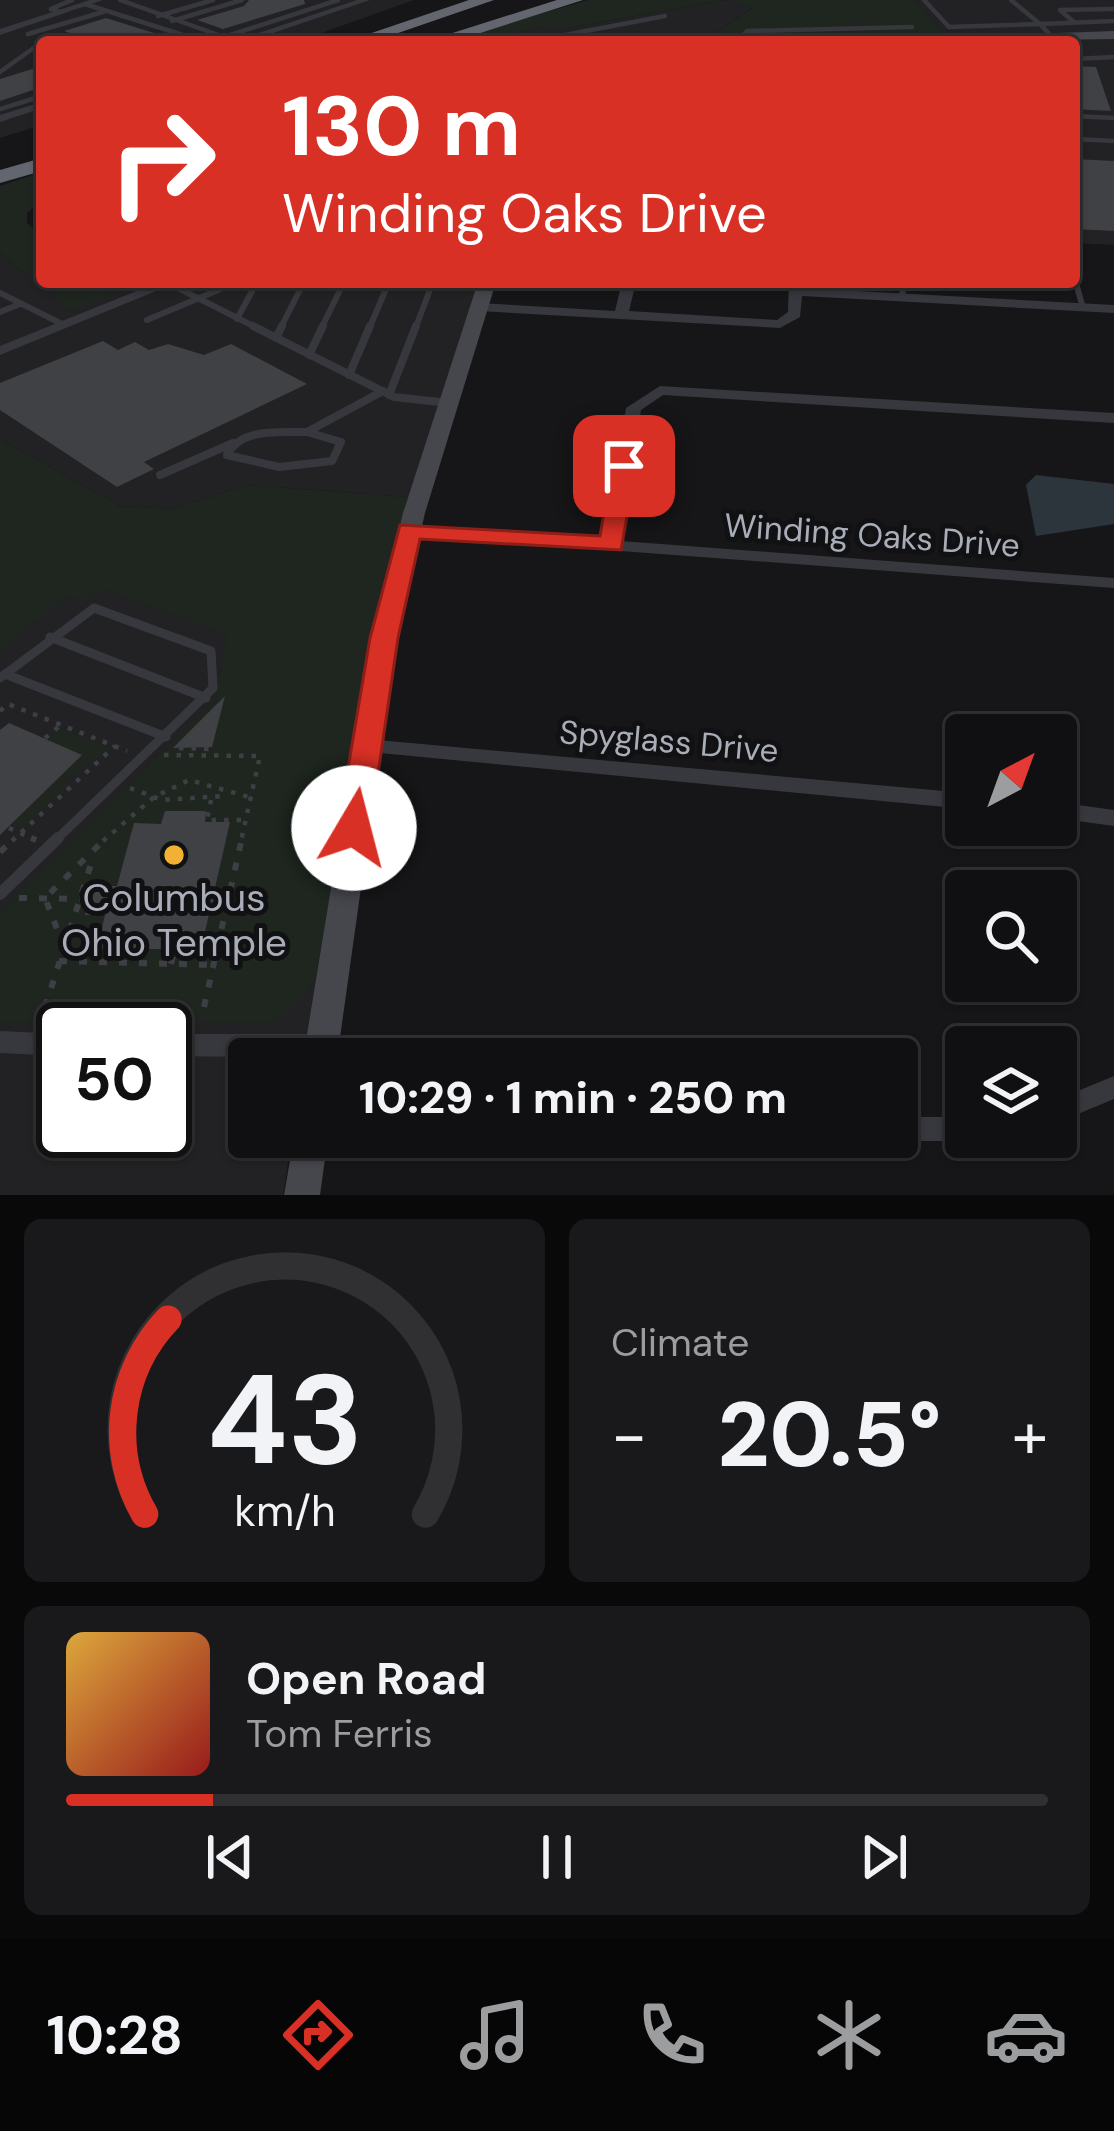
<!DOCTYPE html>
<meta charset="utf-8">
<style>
body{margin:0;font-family:"DM Sans",sans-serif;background:#19191b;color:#f1f3f6;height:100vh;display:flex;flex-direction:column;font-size:45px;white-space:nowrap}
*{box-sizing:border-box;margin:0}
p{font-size:39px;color:#9c9d9f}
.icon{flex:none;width:66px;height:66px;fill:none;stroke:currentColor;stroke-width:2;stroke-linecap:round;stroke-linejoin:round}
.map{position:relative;height:1195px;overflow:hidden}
.drawer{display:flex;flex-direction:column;gap:24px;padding:24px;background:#09090a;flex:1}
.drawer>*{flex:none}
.top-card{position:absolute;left:36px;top:36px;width:1044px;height:252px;border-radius:12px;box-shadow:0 3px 9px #0004,0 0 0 3px #303032;background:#d93025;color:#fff;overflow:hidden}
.needle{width:78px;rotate:41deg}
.controls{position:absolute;left:945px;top:714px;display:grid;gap:24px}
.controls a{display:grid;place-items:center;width:132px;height:132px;border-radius:12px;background:#101012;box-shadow:0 3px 9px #0004,0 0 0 3px #303032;font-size:60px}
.speed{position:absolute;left:36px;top:1002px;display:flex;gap:24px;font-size:60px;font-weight:700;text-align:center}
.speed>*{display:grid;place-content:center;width:156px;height:156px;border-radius:50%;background:#101012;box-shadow:0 3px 9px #0004,0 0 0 3px #303032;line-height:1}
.speed .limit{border:6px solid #111;border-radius:18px;background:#fff;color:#111}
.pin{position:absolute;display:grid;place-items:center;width:102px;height:102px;color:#fff;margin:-51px;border-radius:24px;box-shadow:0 6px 18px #0006}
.me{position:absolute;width:132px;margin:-66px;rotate:8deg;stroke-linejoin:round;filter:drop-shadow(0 0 9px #0008)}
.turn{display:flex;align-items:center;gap:42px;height:252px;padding:0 48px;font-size:54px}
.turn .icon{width:156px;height:156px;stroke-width:2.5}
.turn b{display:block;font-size:84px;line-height:102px}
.big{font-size:90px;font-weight:800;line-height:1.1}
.drawer .widget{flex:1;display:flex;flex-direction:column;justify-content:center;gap:18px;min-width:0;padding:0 42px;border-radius:18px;background:#19191b}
.drawer .dial{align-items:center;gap:0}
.dial svg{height:312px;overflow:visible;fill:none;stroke:#303032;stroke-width:7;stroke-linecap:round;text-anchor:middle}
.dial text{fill:#f1f3f6;stroke:none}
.song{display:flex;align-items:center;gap:36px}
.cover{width:144px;height:144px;border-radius:18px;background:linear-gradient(135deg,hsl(40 70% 55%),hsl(0 70% 35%))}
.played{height:12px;border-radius:6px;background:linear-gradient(90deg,#d93025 15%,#303032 15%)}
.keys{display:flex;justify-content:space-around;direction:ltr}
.heat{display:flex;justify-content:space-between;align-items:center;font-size:66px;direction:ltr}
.drawer .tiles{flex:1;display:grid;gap:24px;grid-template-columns:1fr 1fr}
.widget:last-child{grid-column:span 2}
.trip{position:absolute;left:228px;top:1038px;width:690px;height:120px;border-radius:12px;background:#101012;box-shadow:0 3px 9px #0004,0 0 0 3px #303032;font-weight:800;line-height:120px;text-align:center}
.menu{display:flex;height:192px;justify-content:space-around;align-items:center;background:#060607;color:#9c9d9f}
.menu .icon{width:84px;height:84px}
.menu .on{color:#d93025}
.menu b{font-size:54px;color:#f1f3f6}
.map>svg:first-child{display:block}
.built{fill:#222225;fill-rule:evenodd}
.green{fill:#1e261f}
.water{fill:#2c353c}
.building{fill:#404145}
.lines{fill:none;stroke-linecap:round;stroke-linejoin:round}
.path-far1{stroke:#3d3f44;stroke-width:4.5;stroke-dasharray:4.5 8;stroke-linecap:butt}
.path{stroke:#3d3f44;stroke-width:6;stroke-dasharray:8 12;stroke-linecap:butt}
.lane-far4{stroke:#37383d;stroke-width:4.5}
.lane-far3{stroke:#37383d;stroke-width:6}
.lane-far2{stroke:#37383d;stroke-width:8}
.lane-far1{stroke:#37383d;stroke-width:9}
.lane{stroke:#37383d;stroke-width:12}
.street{fill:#37383d;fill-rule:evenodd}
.secondary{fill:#45474d;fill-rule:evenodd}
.highway{fill:#63666e;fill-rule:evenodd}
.route{fill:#d93025;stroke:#8d1f18;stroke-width:3}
.poi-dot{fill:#f2b134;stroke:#111113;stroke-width:4.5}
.labels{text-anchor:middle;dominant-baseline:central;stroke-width:10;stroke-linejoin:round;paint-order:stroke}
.street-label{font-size:33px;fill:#a8adb8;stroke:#111113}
.near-poi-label{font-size:39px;fill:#a8adb8;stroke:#111113}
</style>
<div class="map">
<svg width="1114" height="1195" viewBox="0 0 1114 1195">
<rect width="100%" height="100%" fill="#161618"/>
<path class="built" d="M0,0h414l-118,42h-254v83l-42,13z
M724,0l30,7 -52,35h-212l48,-15 25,2z
M914,0h200v245l-40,-2v-201h-305l175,-9z
M0,253l71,57 40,-21 -9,-7h384l-63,216 -177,-13 -73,24 -53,-3 -120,-67z
M66,582l217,4 76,126 -55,347h-55v78h43l-9,58h-283v-559zM63,1029h102v102h-102z"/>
<path class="green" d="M588,0h136l-161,29 -25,-2 -48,15h-46z
M725,0h189l32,34 -244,8 51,-34z
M42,172v28l-15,13v10l15,13v46h60l10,8 -3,6 -39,14 -70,-57v-67z
M0,439l120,67 53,3 73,-24 162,12 -28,97 -62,381 -21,29 -23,17 -274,1v-111l215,-210 13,-67 -125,-46 -16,13 -18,-6 -69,54z
M61,728l49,20 -45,34 4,3 -48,45 -10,-5 18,-16 -4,-3 56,-51 -33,-15z"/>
<path class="water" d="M1036,475l78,9v40l-78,12 -10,-51z"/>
<path class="building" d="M249,0h55l1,4 -82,25 -26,-9 47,-14z
M106,18l48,15 -29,9h-28l-33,-11z
M42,66v21l-42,14v-22z
M1074,66l22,1 15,44 -37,-2z
M1074,159l40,2v70l-40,-2z
M103,341l15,9 17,-8 14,8 19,-6 36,11 27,-11 76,40 -163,78 10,7 -37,18 -117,-77v-27z
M225,696l-13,51 -39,1z
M9,723l73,32 -82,80v-105z
M165,811h41l-1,11h25l-29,127h-104l8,-34h-20l9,-29h23l17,-63 27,1z"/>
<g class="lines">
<path class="path-far1" d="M0,711l8,-7 119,47
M45,738l16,-13
M179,748l32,1
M164,755l96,1 -19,85
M130,788l32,12 61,-4
M211,800l-4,20h37
M9,828l27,12
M12,841l103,-95
M103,841l51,-44 35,-17 60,17"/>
<path class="path" d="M31,838l5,2
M0,852l15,-14
M19,898l71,1
M212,899l15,1
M64,947l-19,-49 61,-60
M59,961l154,4
M171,964l4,-16
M45,1007l48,-149
M204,1007l38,-169"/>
<path class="lane-far4" d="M120,0l118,42
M924,0l25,27 91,-3
M1011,0l29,24
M85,4l120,38
M60,12l-9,-3 21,-9
M158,16l55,-16
M172,21l70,-21
M1075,23l-15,-13 54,-1
M28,34l75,-22
M224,37l114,-37
M1052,37l-12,-13 74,-3
M528,42l137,-26
M736,42l11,-11 165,-4
M1074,59l40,-2
M0,72l42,-30
M0,109l42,-13
M1074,116l40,2
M1074,139l40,2"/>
<path class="lane-far3" d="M1074,276l9,32
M166,282l93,47
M902,282l1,16
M0,293l64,32
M0,312l20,-8
M237,319l20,-37
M147,320l90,-38
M280,329l24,-47
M321,329l23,-47
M369,329l20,-47
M415,329l18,-47"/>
<path class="lane-far2" d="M253,326l141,71 55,6
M276,338l6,-12
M309,355l14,-29
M349,375l21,-49
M389,395l27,-69
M307,432l34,10 -9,19 -53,6 -52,-12c14,-28 52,-22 80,-23z
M307,432l76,-41
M160,475l73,-32"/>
<path class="lane-far1" d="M50,637l156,61
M5,674l161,63
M0,678l94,-70 117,43 2,37 -158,153"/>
<path class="lane" d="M0,894l58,-56"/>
<path class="street" d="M90,0h13l-103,35v-6z
M357,0h13l-123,42h-15z
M42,102v6l-42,14v-7z
M159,282h19l-178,73v-9z
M622,282h14l-7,29 148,9 11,-8 1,-30h14l-1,6 312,17v8l-312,-17 -2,21 -20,11 -301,-17 -7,-4 7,-4 136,8z
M660,386l454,27v10l-451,-28 -22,15 -20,131 493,37v10l-705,-53 -8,-5 8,-5 195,14 22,-131z
M366,739l600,54v16l-607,-58 -3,-5 3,-5z
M1056,802l58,8v16l-58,-8z
M0,1031l63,3v22l-63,-3z
M165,1034h157l90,14 9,3 4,8 -260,-3z
M1114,1076v23l-58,24v-23z
M897,1117h69v20h9l-9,4h-69l-9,-4h9z"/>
<path class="secondary" d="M1114,31v8l-199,3 6,-4z
M478,282h18l-71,231 -29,125 -59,421h-34l69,-421 31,-125z
M294,1137h34l-8,58h-36z"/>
<path class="highway" d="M469,0h25l-122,42h-27z
M557,0h26l-131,42h-28z
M42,158v13l-42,12v-13z"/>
</g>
<path class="route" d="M624,459l12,7 -15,84 -201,-11 -22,99 -28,190 -16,12 -12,-4 -4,-8 32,-190 30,-113 200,11 12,-70z"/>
<circle class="poi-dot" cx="174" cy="855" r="12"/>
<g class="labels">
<g class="street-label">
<text transform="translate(872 535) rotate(4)">Winding Oaks Drive</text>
<text transform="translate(669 741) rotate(5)">Spyglass Drive</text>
</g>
<g class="near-poi-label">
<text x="174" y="897">Columbus<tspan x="174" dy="45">Ohio Temple</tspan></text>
</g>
</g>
</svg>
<div class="controls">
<a><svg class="needle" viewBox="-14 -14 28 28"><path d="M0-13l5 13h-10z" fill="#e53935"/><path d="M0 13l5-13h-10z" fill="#9c9d9f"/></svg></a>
<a><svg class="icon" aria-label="search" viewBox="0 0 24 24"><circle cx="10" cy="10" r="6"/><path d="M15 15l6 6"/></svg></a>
<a><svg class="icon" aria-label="layers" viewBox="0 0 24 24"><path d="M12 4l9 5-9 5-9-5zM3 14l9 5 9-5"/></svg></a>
</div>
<div class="speed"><div class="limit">50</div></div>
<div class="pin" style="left:624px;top:466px;background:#d93025"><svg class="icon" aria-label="arrive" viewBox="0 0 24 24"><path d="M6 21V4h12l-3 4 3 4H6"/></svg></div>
<svg class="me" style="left:354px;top:828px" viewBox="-20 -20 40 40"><circle r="19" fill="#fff"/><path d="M0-13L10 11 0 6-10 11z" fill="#d93025"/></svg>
<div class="trip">10:29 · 1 min · 250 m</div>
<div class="top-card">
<div class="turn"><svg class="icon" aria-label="right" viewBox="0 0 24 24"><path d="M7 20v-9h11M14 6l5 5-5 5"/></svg><div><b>130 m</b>Winding Oaks Drive</div></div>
</div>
</div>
<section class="drawer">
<div class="tiles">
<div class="widget dial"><svg viewBox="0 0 100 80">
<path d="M14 69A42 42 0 1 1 86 69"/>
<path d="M14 69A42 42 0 0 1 20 19" stroke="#d93025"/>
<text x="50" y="56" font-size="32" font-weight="700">43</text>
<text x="50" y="72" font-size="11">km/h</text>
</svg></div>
<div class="widget"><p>Climate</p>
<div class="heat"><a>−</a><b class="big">20.5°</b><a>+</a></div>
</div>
<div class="widget">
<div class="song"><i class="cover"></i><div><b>Open Road</b><p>Tom Ferris</p></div></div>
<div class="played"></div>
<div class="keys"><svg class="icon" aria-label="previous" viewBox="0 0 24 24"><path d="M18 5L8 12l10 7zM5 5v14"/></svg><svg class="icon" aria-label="pause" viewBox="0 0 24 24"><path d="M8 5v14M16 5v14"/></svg><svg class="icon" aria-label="next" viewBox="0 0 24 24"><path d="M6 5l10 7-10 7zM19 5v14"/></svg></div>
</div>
</div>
</section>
<nav class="menu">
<b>10:28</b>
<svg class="icon on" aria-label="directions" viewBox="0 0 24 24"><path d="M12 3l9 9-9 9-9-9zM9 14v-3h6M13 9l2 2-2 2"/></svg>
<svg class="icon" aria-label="music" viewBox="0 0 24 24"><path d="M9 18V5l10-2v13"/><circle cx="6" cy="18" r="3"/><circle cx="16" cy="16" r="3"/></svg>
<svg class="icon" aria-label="phone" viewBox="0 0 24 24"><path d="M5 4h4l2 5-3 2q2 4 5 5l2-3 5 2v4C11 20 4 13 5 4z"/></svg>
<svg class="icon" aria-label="climate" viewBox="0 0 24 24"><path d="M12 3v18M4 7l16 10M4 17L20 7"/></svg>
<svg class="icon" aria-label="car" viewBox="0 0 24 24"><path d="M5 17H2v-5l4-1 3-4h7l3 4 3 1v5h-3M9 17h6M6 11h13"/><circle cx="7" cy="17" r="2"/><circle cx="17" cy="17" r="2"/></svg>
</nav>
